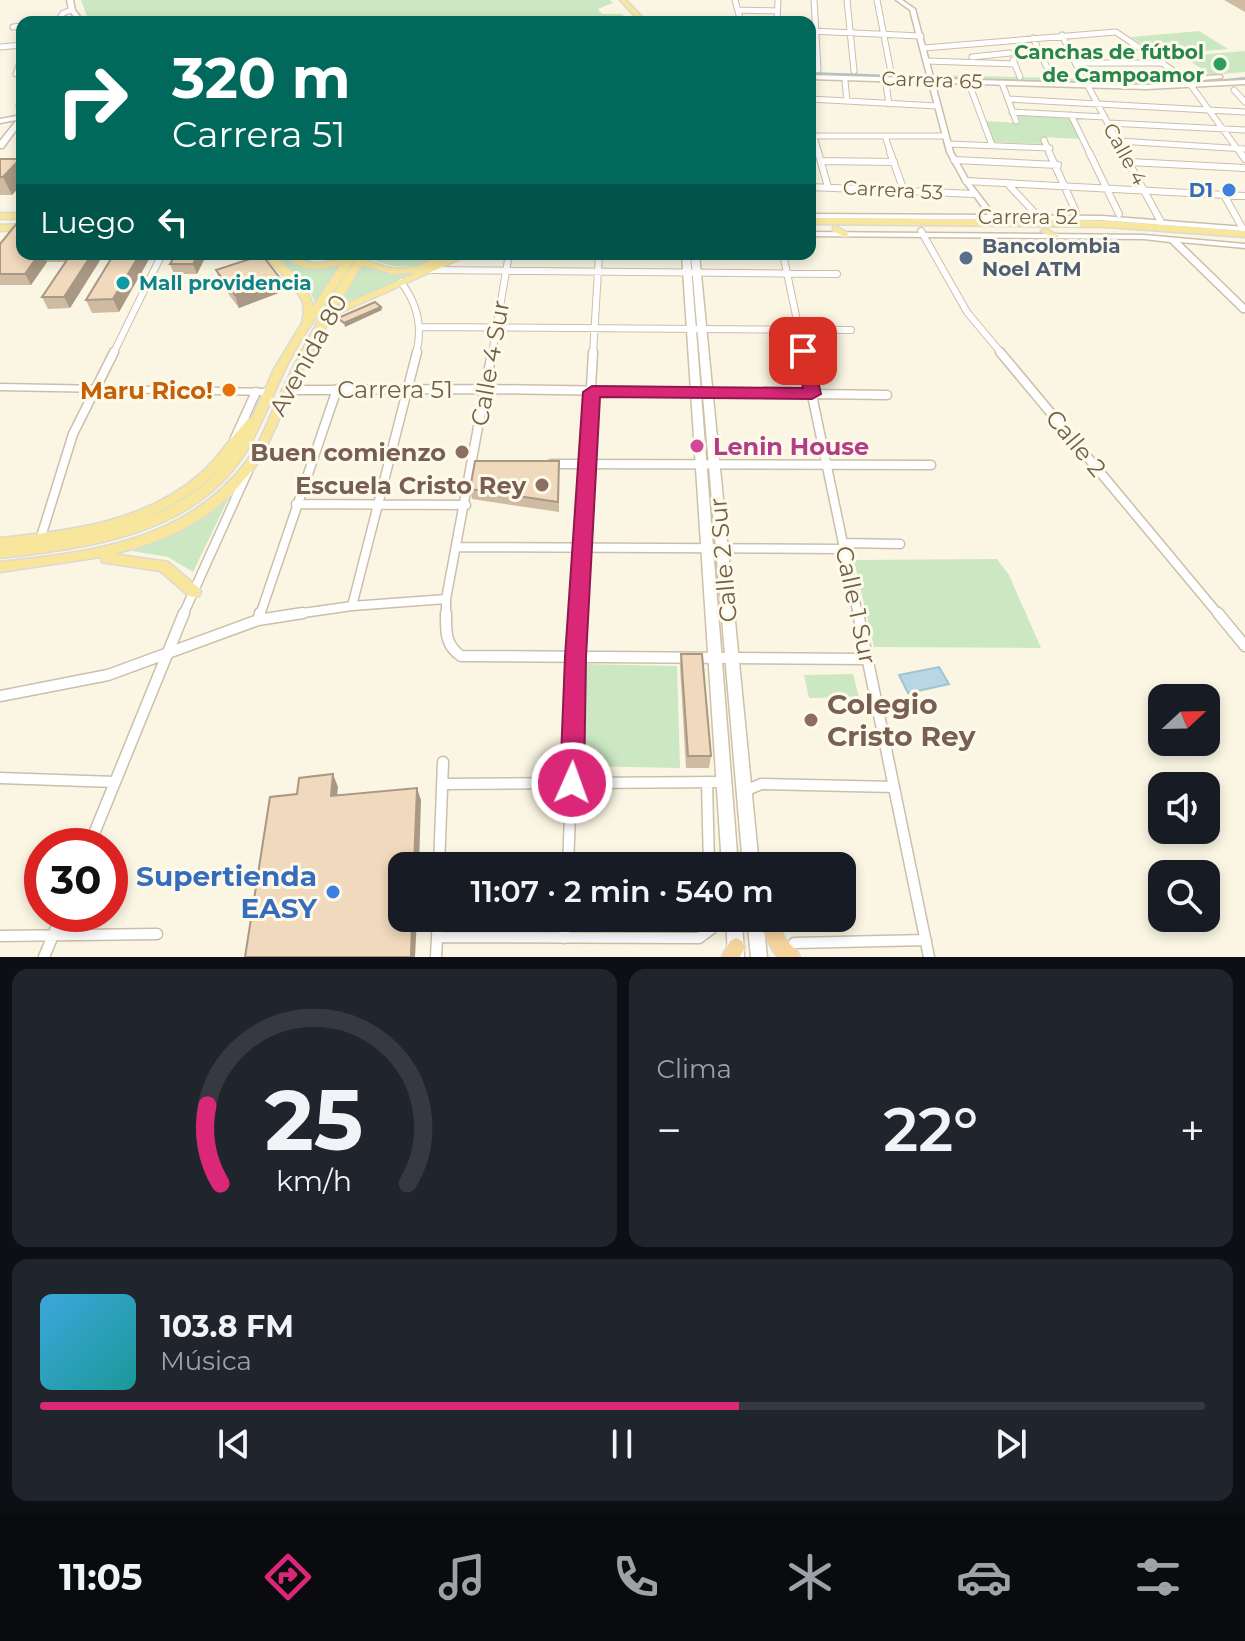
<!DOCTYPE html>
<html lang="es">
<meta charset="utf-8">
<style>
body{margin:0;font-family:Montserrat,sans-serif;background:#20242c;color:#f1f3f6;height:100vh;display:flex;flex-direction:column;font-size:30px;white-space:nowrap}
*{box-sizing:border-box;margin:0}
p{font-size:26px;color:#9ea1a6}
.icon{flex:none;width:44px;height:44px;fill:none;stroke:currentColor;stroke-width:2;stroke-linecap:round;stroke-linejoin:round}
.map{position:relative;height:957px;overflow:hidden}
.panel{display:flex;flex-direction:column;gap:12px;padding:12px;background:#0d0f14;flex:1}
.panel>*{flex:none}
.top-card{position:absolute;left:16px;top:16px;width:800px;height:244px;border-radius:16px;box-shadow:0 4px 12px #0003;background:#00695c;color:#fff;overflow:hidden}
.needle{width:52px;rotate:68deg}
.buttons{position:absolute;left:1148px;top:684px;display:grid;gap:16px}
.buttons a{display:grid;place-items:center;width:72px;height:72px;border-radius:16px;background:#171b24;box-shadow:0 4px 12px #0003;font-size:40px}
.speed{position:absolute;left:24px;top:828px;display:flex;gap:16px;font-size:40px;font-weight:700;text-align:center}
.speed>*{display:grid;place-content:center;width:104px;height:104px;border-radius:50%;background:#171b24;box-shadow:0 4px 12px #0003;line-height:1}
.speed .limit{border:12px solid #d22;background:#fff;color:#111}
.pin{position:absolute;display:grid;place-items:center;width:68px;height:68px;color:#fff;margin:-34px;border-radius:16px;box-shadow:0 4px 12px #0006}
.me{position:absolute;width:88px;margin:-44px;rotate:2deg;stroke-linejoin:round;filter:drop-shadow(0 0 6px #0008)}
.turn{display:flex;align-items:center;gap:28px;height:168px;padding:0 24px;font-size:36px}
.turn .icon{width:104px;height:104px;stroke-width:2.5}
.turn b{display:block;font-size:56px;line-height:68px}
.then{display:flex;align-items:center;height:76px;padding:0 24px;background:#0003;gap:16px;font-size:30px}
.big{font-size:60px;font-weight:600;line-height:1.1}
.panel .widget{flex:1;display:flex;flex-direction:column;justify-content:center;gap:12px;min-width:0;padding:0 28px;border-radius:16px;background:#20242c}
.panel .dial{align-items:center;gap:0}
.dial svg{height:208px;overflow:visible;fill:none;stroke:#363941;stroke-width:7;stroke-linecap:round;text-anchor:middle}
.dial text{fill:#f1f3f6;stroke:none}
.song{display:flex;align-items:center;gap:24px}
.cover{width:96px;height:96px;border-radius:12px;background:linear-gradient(135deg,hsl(200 70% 55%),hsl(180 70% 35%))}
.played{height:8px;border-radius:4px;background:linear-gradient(90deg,#db2777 60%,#363941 60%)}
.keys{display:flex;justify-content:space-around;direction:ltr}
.heat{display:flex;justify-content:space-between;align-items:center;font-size:44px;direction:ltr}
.panel .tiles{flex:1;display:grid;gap:12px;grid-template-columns:1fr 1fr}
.widget:last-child{grid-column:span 2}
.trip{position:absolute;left:388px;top:852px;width:468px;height:80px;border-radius:16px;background:#171b24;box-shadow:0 4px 12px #0003;font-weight:600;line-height:80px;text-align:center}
.dock{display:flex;height:128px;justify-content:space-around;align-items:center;background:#090b0e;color:#9ea1a6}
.dock .icon{width:56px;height:56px}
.dock .active{color:#db2777}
.dock b{font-size:36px;color:#f1f3f6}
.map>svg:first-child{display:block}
.green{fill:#cbe8c2}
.water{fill:#b8d6e4;stroke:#9fc4d5;stroke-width:2}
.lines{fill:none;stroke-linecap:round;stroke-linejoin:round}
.stream{stroke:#9fc4d5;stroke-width:2}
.minor-far3-casing{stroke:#ccbfaa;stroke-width:7}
.minor-far2-casing{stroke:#ccbfaa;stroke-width:8}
.minor-far1-casing{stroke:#ccbfaa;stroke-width:11}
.minor-casing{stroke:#ccbfaa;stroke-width:13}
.tertiary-casing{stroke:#ccbfaa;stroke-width:3}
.secondary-casing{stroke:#cfc0a8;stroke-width:3}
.primary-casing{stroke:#ddd9d4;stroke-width:3}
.trunk-casing{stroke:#ddd9d4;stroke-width:3}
.minor-far3{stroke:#fff;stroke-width:5}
.minor-far2{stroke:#fff;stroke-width:6}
.minor-far1{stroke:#fff;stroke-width:8}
.minor{stroke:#fff;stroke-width:10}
.tertiary{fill:#fff;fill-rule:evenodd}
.secondary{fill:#fff;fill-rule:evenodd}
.primary{fill:#f8e69d;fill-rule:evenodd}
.trunk{fill:#f6d49c;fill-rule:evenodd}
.wall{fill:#cebba2}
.shaded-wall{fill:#a89884}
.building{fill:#f0d9bc;stroke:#a89884;stroke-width:2}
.route{fill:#db2777;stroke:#8e194d;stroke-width:2}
.leisure-dot{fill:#2e9e5b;stroke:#fefae9;stroke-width:3}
.shop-dot{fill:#3f7fe0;stroke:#fefae9;stroke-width:3}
.service-dot{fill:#5c6f8a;stroke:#fefae9;stroke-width:3}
.culture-dot{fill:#0f9aa8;stroke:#fefae9;stroke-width:3}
.food-dot{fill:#e8710a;stroke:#fefae9;stroke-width:3}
.hotel-dot{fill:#d1479c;stroke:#fefae9;stroke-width:3}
.education-dot{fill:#8d6e63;stroke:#fefae9;stroke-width:3}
.labels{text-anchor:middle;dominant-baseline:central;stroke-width:6;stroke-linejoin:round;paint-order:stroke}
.far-leisure-label{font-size:20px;font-weight:bold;fill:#27864d;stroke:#fefae9;text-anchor:end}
.far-street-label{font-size:20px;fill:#725f4a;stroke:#fefae9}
.far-shop-label{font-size:20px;font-weight:bold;fill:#366cbe;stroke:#fefae9;text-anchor:end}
.far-service-label{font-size:20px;font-weight:bold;fill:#4e5e75;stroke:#fefae9;text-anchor:start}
.far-culture-label{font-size:20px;font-weight:bold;fill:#0d838f;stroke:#fefae9;text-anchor:start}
.street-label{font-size:24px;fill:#725f4a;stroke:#fefae9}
.food-label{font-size:24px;font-weight:bold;fill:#c56008;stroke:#fefae9;text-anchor:end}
.hotel-label{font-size:24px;font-weight:bold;fill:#b23c85;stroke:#fefae9;text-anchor:start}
.education-label{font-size:24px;font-weight:bold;fill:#785e54;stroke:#fefae9;text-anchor:end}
.near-education-label{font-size:28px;font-weight:bold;fill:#785e54;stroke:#fefae9;text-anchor:start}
.near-shop-label{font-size:28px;font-weight:bold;fill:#366cbe;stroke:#fefae9;text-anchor:end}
</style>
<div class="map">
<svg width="1245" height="957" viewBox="0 0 1245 957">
<rect width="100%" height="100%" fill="#fbf6e3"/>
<path class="green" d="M81,0h529l3,3 -15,6 4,5h20l8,8h-541z
M1199,31l29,18 -70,6 -27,-18z
M1245,51v21l-34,3 -29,-19z
M938,75l243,6 6,4 -247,-5z
M1018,114l52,3 10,22 -39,-2 2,7 -49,-2 -8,-21 34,2z
M276,254h9c12,21 35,14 55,10l-24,41 -6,-14z
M368,254h69c-19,19 -48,14 -71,3z
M447,254h12l-121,52 23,-41c26,14 65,11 86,-11z
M230,495l-37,77 -25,-15 -36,-6 48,-19z
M997,559l12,16 32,73 -167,-1 -20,-87z
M584,664l93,2 3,102 -101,-2z
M853,674l6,23 -50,1 -5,-23z"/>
<path class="water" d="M939,667l10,17 -41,9 -9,-18z"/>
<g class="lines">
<path class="stream" d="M810,73l113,4
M945,78l108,4
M1205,82l40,-4
M1104,84l78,-1"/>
<defs>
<path id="minor-far3" d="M735,0l6,22
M814,0l4,70
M847,0l7,71
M877,0l14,72
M739,10l38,1
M57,22l6,-9 9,-3
M777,22l1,-22
M13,27l9,-1
M810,31l111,5
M1062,35l19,40
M1033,38l19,40
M0,47l22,-2
M924,48l192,-16 71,48 54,74
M22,57l-6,17 6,1
M972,57l38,-4
M1013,60l7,17
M927,61l88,3
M1077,63h86
M845,81l2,20
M968,81l24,64
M1002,83l14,38
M886,84l3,20
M1088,86l36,68
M1234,90l11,12
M810,99l127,7
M1008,99l237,13
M19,106l3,-1
M1012,112l93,5
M1071,115l19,39
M810,123l9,31
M1109,123l136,7
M813,136h133
M885,136l6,18
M1044,140l6,14
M1119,141l126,8
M949,144l101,4"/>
<path id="minor-far2" d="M818,152l10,35
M890,152l14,39
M1049,152l27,60
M1089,152l30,62
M1123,152l38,70
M1240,152l5,7
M954,160l104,5
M821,161l73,1
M1130,162l115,6
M966,181l279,15
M1007,183l27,29
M810,187l165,7
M1224,195l19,34
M921,231l46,81 35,42
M783,254l21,100
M428,270l409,4
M401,282c16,21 22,46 15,72
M421,327l430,3
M113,354l49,-100
M492,354l17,-100
M593,354l6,-100"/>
<path id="minor-far1" d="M803,352l55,263
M1000,352l219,263
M287,390l197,-1 403,6
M235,438l21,-46
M551,464l380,1
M296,504l170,1
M39,543l34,-109 41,-82
M843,543l57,1
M457,547l387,2
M352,606l65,-254
M183,615l65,-144
M260,615l77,-226
M289,615l63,-9 94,-7
M446,615v-16l46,-247
M578,615l15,-263"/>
<path id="minor" d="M446,613c0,19 -1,32 15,43l406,3
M858,613l71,344
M1218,613l27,33
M258,620l2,-7
M0,696l108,-21 150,-55 45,-7
M0,778l115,4
M707,782l2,84
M442,784l282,-2
M745,791l16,-7 133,3
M89,846l95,-233
M439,866l4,-104
M568,866l10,-253
M0,936l157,-2
M437,937l262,1 12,-9v-11
M564,938l1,-20
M794,943l132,-3
M44,957l18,-43
M436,957l2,-39"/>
<path id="tertiary" d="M896,0h6l13,9 38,143 16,29 26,34 107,1 143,11v4l-143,-11 -292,-2v-4l178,1 -25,-34 -16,-29 -37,-142z
M22,115v4l-22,4v-4z
M810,232l334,3 101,9v4l-65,-6 65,63v7h-3l-72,-70 -26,-3 -334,-3z
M0,384l269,5 5,3 -5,3 -269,-5z"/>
<path id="secondary" d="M67,0h6l2,10 9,12h-6l-9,-12z
M810,75l336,10 99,-5v4l-99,5 -336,-10z
M1220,75l2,1v2l-40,4 -3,-2 3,-2z
M22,115v7l-19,26h-3v-7l20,-25z
M682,254h8l48,612h-16z
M691,254h8l60,612h-16z
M726,918h16l2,39h-16z
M747,918h16l4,39h-16z"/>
<path id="primary" d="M620,0h6l21,22h-7z
M0,213h22v6h-22z
M810,218l297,3 138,10v6l-138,-10 -297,-3z
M22,224v6l-22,1v-6z
M836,226l13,8 -4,3 -12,-6v-4z
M1045,228l14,8 -5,3 -13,-8z
M263,254h10c16,16 35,30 40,53l28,-43c-21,6 -41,9 -55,-10 12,0 18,10 32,9 14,0 26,-9 39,-9 -19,35 -46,67 -65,102 -18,32 -28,68 -48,99 -52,80 -157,93 -244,103v-10l13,-1 -13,1v-10c71,-7 146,-16 201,-65 16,-14 27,-32 41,-47l6,-7 4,-1 22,-49 28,-46 2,-11 -1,-10 -9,-15zM219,469c-21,25 -51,41 -81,52 30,-13 59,-28 81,-52z
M359,254h10l-4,5c18,9 39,14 58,5 10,-5 13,-10 24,-10l-10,9 21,-9h13l-140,63 -37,70 -31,67 -8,13 -23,27 -26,22 -30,17 -33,13 -29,8 54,8 31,26 2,4 -2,4 -5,1 -5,-1 -29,-25 -53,-8 -5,-1 -1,-5 -101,15v-10c92,-10 186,-21 246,-100 17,-22 25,-51 38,-76 22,-45 47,-90 75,-132zM362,265l30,9 24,-1 -80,35z"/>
<path id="trunk" d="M757,918h18l10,21 12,12 3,6h-22l-5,-6z
M736,938l6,3 3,6 -5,10h-18l8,-16z"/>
</defs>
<use href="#minor-far3" class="minor-far3-casing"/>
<use href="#minor-far2" class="minor-far2-casing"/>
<use href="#minor-far1" class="minor-far1-casing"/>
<use href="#minor" class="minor-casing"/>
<use href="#tertiary" class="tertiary-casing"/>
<use href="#secondary" class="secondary-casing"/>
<use href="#primary" class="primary-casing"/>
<use href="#trunk" class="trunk-casing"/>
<use href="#minor-far3" class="minor-far3"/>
<use href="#minor-far2" class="minor-far2"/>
<use href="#minor-far1" class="minor-far1"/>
<use href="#minor" class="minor"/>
<use href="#tertiary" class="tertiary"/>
<use href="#secondary" class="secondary"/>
<use href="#primary" class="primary"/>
<use href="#trunk" class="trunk"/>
</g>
<path class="wall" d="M1224,0h21v12z
M0,159l22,5v20l-10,11h-12z
M0,244l22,10h82l-34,54 -22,1 -6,-12 24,-35h-19l-16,23h-31z
M114,254h38l-33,58 -27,1 -6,-13z
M176,254h31l-10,20h-23l-4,-10z
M216,270l64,8 4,13 -45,17 -19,-25z
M559,461v51l-87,-13 -2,-10z
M681,654l30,102 -2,12h-23l-6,-101z"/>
<path class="shaded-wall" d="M20,159l2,5v20l-10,11 -9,-18z
M39,254h4l4,8 -16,23 -6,-11z
M92,254h12l-34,54 -6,-11z
M140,254h12l-33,58 -6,-13z
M199,254h8l-10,20 -4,-10z
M280,278l4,13 -45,17 -4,-13z
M381,307l1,3 -37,17 -1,-4z
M333,774l5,13 -2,21 -5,-12z
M417,788l4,12 -2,66h-5z
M412,918h5l-2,39h-4z"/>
<path class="building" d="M0,159h20l-17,18h-3z
M17,223h5v31h17l-14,20h-25v-30z
M71,254h21l-28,43h-22z
M114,254h26l-27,45 -27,1z
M176,254h23l-6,10h-23z
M262,255l18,23 -45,17 -19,-25z
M375,302l6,5 -37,16 -6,-5z
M475,461h84l-1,41 -88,-13z
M681,654h21l9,102h-23z
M333,774l-2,22 86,-8 -3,78h-12v52h10l-1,39h-166l25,-160 27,-3 2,-16z"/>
<path class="route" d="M803,346l8,5 10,43 -9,5 -212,-2 -14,260 -2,126 -4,8 -8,3 -8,-3 -4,-8 5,-126 18,-265 9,-6 211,2 -8,-37z"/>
<circle class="leisure-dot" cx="1220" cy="64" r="8"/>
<g class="shop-dot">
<circle cx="1229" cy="190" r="8"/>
<circle cx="333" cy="892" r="8"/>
</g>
<circle class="service-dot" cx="966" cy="258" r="8"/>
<circle class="culture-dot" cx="123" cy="283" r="8"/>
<circle class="food-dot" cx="229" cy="390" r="8"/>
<circle class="hotel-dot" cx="697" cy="446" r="8"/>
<g class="education-dot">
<circle cx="462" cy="452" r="8"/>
<circle cx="542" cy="485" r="8"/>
<circle cx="811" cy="720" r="8"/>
</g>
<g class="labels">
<g class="far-leisure-label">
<text x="1204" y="52">Canchas de fútbol<tspan x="1204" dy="23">de Campoamor</tspan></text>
</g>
<g class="far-street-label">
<text transform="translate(932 80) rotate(2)">Carrera 65</text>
<text transform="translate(1125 154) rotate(61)">Calle 4</text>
<text transform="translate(893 190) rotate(3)">Carrera 53</text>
<text x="1028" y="217">Carrera 52</text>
</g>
<g class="far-shop-label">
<text x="1213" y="190">D1</text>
</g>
<g class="far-service-label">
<text x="982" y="246">Bancolombia<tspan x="982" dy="23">Noel ATM</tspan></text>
</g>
<g class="far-culture-label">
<text x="139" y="283">Mall providencia</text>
</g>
<g class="street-label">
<text transform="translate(308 355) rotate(-61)">Avenida 80</text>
<text transform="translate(490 363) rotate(-80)">Calle 4 Sur</text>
<text x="395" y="389">Carrera 51</text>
<text transform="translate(1076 443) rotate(50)">Calle 2</text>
<text transform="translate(723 560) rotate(-95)">Calle 2 Sur</text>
<text transform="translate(856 605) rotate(78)">Calle 1 Sur</text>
</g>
<g class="food-label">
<text x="213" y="390">Maru Rico!</text>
</g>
<g class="hotel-label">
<text x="713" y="446">Lenin House</text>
</g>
<g class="education-label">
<text x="446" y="452">Buen comienzo</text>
<text x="526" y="485">Escuela Cristo Rey</text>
</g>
<g class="near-education-label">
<text x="827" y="704">Colegio<tspan x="827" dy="32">Cristo Rey</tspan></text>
</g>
<g class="near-shop-label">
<text x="317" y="876">Supertienda<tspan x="317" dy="32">EASY</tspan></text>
</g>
</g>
</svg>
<div class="buttons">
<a><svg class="needle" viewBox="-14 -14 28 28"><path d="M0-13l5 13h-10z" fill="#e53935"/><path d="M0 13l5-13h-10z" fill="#9ea1a6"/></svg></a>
<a><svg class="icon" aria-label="sound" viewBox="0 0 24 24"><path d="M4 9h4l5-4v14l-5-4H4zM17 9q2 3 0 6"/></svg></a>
<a><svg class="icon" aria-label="search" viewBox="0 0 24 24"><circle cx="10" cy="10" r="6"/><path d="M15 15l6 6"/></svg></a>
</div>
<div class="speed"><div class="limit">30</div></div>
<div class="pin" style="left:803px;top:351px;background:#d93025"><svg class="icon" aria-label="arrive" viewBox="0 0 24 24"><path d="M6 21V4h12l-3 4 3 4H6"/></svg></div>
<svg class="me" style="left:572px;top:783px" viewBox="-20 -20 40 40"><circle r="17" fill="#db2777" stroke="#fff" stroke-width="3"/><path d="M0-11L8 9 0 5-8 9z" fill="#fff"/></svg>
<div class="trip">11:07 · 2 min · 540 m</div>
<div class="top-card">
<div class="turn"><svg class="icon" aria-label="right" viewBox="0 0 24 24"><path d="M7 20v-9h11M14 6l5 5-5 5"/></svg><div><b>320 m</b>Carrera 51</div></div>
<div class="then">Luego<svg class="icon" aria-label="left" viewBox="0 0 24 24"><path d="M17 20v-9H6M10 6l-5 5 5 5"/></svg></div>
</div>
</div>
<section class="panel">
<div class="tiles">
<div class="widget dial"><svg viewBox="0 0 100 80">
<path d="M14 69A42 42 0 1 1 86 69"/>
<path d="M14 69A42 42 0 0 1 9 39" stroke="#db2777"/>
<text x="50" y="56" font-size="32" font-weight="700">25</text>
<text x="50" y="72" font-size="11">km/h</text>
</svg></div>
<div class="widget"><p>Clima</p>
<div class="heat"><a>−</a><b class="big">22°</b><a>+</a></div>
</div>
<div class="widget">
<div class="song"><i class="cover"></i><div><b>103.8 FM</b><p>Música</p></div></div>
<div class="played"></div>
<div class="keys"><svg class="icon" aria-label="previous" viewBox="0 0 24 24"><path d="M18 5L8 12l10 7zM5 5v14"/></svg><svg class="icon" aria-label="pause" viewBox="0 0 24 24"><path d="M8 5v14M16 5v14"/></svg><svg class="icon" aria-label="next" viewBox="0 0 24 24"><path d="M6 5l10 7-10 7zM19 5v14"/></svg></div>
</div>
</div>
</section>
<nav class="dock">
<b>11:05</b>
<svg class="icon active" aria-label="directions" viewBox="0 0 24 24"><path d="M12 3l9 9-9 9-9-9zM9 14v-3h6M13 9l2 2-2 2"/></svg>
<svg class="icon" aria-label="music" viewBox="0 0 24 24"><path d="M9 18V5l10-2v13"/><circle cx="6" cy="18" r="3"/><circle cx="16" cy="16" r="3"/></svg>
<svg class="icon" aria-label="phone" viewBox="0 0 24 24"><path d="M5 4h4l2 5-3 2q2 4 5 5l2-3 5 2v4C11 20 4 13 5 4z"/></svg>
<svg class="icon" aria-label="climate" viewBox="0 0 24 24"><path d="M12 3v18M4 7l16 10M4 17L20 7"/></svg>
<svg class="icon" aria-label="car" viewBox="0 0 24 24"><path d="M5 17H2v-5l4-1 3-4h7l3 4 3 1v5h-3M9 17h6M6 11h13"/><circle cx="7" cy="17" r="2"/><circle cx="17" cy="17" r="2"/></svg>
<svg class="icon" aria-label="filters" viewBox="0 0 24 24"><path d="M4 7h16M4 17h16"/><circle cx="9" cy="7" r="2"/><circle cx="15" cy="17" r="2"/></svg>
</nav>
